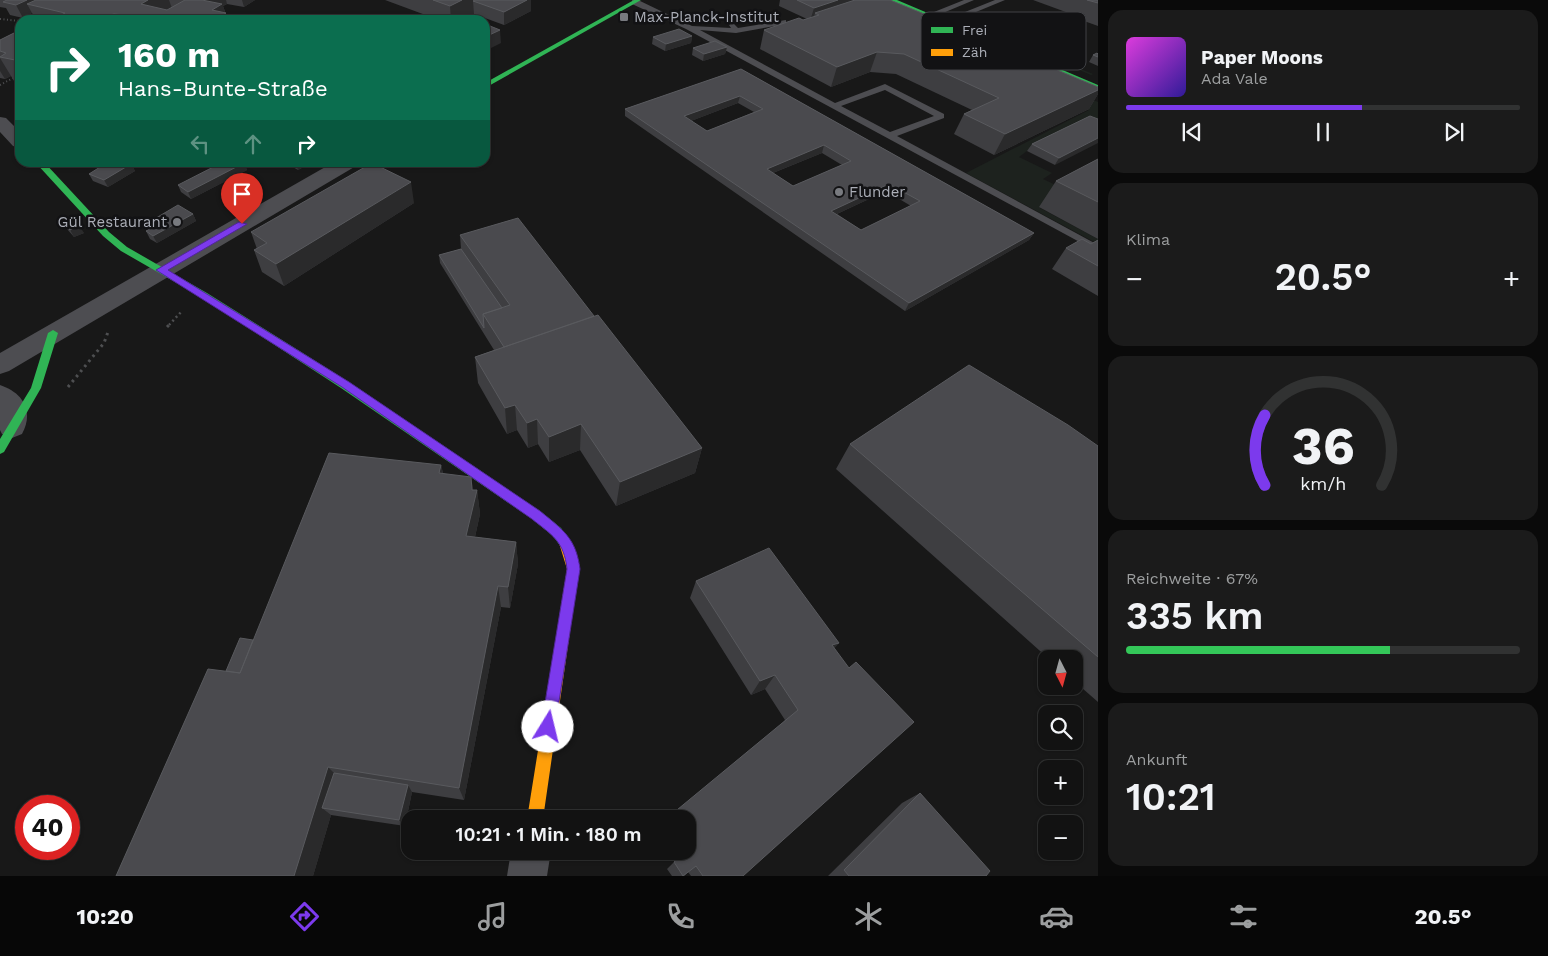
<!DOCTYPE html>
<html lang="de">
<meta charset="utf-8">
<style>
body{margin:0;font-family:"Work Sans",sans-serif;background:#1b1b1b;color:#f1f3f6;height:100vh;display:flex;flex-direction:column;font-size:19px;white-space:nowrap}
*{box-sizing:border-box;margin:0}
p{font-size:16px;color:#9c9e9f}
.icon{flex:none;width:28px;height:28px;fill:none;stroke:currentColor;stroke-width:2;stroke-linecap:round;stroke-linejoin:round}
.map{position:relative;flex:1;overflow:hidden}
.details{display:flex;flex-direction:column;gap:10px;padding:10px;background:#0a0a0a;width:450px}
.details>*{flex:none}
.hud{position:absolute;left:15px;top:15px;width:475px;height:152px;border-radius:15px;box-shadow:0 1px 4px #0004,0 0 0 1px #313232;background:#0b6e4f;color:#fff;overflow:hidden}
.needle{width:32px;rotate:174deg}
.tools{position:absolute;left:1038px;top:650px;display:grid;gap:10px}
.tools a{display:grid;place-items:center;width:45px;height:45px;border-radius:10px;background:#121212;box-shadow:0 1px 4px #0004,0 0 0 1px #313232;font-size:25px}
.speed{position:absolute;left:15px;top:795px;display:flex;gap:10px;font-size:25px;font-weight:700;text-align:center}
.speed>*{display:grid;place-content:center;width:65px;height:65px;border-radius:50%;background:#121212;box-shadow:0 1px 4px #0004,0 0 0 1px #313232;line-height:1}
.speed .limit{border:8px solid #d22;background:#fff;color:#111}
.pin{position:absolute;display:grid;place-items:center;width:42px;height:42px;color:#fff;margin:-51px -21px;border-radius:50% 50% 50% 0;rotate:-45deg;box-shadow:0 0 5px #0007}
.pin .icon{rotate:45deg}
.me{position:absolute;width:55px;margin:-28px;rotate:9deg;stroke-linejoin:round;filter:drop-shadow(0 0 4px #0008)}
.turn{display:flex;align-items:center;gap:18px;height:105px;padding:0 20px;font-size:22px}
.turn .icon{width:65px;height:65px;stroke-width:2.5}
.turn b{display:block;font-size:35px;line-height:42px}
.lanes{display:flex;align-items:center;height:48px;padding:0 20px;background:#0003;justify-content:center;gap:25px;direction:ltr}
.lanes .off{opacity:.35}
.big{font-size:38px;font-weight:600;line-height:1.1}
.details .widget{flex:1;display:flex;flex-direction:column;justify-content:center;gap:8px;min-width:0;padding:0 18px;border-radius:15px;background:#1b1b1b}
.details .dial{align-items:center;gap:0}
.dial svg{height:130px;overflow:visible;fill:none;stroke:#313232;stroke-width:7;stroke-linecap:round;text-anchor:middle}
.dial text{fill:#f1f3f6;stroke:none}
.song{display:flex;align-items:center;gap:15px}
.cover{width:60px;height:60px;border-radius:8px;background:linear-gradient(135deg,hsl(300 70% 55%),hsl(250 70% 35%))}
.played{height:5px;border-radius:2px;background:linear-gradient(90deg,#7c3aed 60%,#313232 60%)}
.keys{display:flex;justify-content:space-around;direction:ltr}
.heat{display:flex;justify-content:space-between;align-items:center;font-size:28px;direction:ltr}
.charge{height:8px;border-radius:4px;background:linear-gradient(90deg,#34c759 67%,#313232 0)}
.trip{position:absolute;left:401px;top:810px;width:295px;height:50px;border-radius:15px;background:#121212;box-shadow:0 1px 4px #0004,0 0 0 1px #313232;font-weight:600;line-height:50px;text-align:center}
.dock{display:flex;height:80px;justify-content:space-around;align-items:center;background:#070707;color:#9c9e9f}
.dock .icon{width:35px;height:35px}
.dock .on{color:#7c3aed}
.dock b{font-size:22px;color:#f1f3f6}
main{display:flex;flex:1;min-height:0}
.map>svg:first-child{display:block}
.green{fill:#1d221e}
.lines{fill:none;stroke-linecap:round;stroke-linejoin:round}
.path-far2{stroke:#4e4f51;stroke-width:2;stroke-dasharray:1 2.5;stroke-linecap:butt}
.path-far1{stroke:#4e4f51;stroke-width:2.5;stroke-dasharray:2 3;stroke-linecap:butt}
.path{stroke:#4e4f51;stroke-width:3;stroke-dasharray:2.5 4;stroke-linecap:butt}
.lane{fill:#4d4d51;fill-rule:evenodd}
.street{fill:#4d4d51;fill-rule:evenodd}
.fast{fill:#30b455;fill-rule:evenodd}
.slow{fill:#ff9f0a;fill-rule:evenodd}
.wall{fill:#3e3e41;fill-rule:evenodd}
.shaded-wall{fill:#2a2a2b}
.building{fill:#4a4a4e;stroke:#595a5e;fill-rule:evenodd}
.route{fill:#7c3aed;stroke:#51269a}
.poi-dot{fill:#787a7f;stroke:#121214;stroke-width:2}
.labels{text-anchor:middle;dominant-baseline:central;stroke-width:5;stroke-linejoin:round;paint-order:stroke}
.far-poi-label{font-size:15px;fill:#abaeb7;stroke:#121214;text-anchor:start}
.key{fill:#121214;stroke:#404145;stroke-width:1}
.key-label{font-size:14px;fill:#abaeb7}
</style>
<main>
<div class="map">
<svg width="1098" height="876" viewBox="0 0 1098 876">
<rect width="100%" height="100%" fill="#181818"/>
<path class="green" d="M964,21l129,53 -2,1z
M1014,76l33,4 51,22v27l-71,22 -8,6 33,16 -9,6 23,11 -26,18 58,31v5l-132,-71 123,-63z"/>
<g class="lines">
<path class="path-far2" d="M0,19l20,2
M0,85l15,-8"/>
<path class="path-far1" d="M374,167l9,-5
M169,325l13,-14"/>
<path class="path" d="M167,327l3,-3
M68,387l36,-44 4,-11"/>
<path class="lane" d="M632,0h6l54,26 39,2 -2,-3 4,-2 5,5 48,-8v4l-50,9 -36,-3 135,73 50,-19 59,30v4l-47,18 201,109v7l-412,-223 -54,-25zM885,90l49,26 -44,16 -49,-26z
M964,0h10l-43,18 -7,-2z
M995,0h10l-58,24 -7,-2z"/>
<path class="street" d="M0,117l6,1 14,14v16l-7,-2 -13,-14z
M334,162h24l-2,4 -347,205 -9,3v-21z
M0,385c24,8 34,27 22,49l-10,4 -10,-4 -2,-4z
M511,851h40l-4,25h-40z"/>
<path class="fast" d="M634,0h7l-156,88v-5z
M889,0h8l201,85v4z
M35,162h9l65,70 18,15 80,46 142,89 191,129 21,17 10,15 -2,4 -4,2 -4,-2 -8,-11 -21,-17 -191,-131 -140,-91 -80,-46 -18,-15z
M53,330l5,3 -17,55 -37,64 -4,2v-15l31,-51 17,-55z"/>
<path class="slow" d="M565,537l4,2 2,4 8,26 -36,250h-16l40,-250 -8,-26 2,-4z"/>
</g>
<path class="wall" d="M0,0h255l-11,7 -17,-3 -4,2 5,14h-192l-4,-7 -9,5 -13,-3 -4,-7 -6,-1z
M385,0h146v11l-27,14 -30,-11 -13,6h-22z
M780,0h110l44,18 -3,8 81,35 86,26v7l-9,15 -95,46 -40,-21 10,-20 8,-4 -76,-36 -26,-2 -39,15 -71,-38 4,-19 43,-11 -28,-13z
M1033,0h65v26l-25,-9 1,-2z
M20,30v53l-6,-2 -3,-5 -6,3 -5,-1v-38z
M692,36l-1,7 -26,8 -13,-7 1,-7z
M727,47l-2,7 -22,7 -11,-6 1,-7z
M1098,54v12l-9,-4 4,-7z
M741,69l293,164 -5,7 -124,71 -280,-195v-7zM738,103l16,9 -47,19 -16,-10zM822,153l20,12 -49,21 -20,-13zM886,191l25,15 -50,24 -24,-16z
M1090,116l-35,49 -28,-14 5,-7z
M1098,159v80l-59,-32 17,-26z
M284,162h29l-15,8z
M244,163l3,7 -56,29 -10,-7 -3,-7z
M131,164l4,7 -27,16 -15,-6 -4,-7z
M414,203l-130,83 -22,-14 -8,-22 3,-1 -6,-17z
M193,214l3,7 -39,22 -7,-4 -4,-8 13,-7 -3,-6z
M62,222l22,11 -10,4 -7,-8z
M460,235l134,81 108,132 -7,25 -79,33 -36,-56 -31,12 -11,-18 -10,4 -11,-18 -10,4 -29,-51 -3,-26 19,-7 -54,-87 -1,-8 22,-6z
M1098,240v56l-46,-27 14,-21 25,-4z
M850,444l248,2v256l-24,-21v-22h-25l-213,-190z
M441,465l2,8 30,17h4l3,24 -5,23 41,5 2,22 -8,44 -9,-1 -37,193 -52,-8 -7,34 -74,-11 -18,61h-197l110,-205 27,-31z
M696,581l143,62 -5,5 -91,228h-52l-3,-4 -4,4h-12l-5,-7 11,-11 -4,-7h14l97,-131 -20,-31 -14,6 -61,-97z
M920,793l66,83h-158l74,-73z"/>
<path class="shaded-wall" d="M8,0h52l-33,4 5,9 -9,5 -7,-13z
M148,0h21l5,14 -33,-10z
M195,0h31l1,4 -4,2 5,14h-13z
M242,0h13l-11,7z
M462,0h39l-28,1 1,13 -13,6h-10l-1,-14z
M527,0h4v11l-27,14v-13z
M838,0h17l-36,15 -4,-2 -2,7 -3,1 4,-13z
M114,14l2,6h-29l3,-1z
M934,18l-7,19 -4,-15z
M500,30l1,13 -16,8v-14z
M692,36l-1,7 -26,8 1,-7z
M999,46l-9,19 -2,-15z
M727,47l-2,7 -22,7 1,-7z
M877,52l-7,20 -39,15 6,-20z
M0,58l11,18 -6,3 -5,-8z
M1098,90v4l-9,15 -95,46 11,-21z
M740,96l-2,7 -55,21 1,-8z
M1098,138v5l-43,22 4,-7z
M824,145l-2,8 -57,23 2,-7z
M238,162h8l-2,1 3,7 -56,29 -3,-7z
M297,162h16l-15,8 -2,-7z
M131,164l4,7 -27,16 -4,-7z
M411,182l3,21 -130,83 -8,-22z
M889,184l-3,7 -58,27 3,-7z
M193,214l3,7 -39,22 -4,-7z
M79,225l5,8 -10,4 -4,-7z
M1034,233l-5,7 -124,71 4,-8z
M515,405l2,25 -10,4 -2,-26z
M537,419l1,25 -10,4 -1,-25z
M581,424l-1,26 -31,12v-25z
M702,448l-7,25 -79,33 4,-24z
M441,465l5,24 -7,-16z
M471,477l4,21 2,-8 3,24 -10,45 -4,-23 6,-46z
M516,542l2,22 -8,44 -2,-21z
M498,586l3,21 -37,193 -5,-12z
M839,643l-13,15 6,-13z
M775,675l-10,14 -14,6 9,-14z
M328,767l13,13 -19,28 9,7 -18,61h-19z
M408,785l4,7 -7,34 -6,-6z"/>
<path class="building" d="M7,0h20l-11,5 -13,-3z
M36,0h112l-7,4 26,6 18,-10h17l20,4 -10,6 14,3 -11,7h-79l-11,-5 -11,-1 -27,6h-35l13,-7 -38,-9z
M433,0h29l-12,6z
M475,0h52l-23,12 -31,-11z
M797,0h41l-24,8z
M855,0h35l44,18 -11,4 30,13 11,-4 35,15 -11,4 24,11 12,-5 74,31v3l-93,44 -41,-20 35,-16 -95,-44 -27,-2 -40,15 -73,-37 35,-12 4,2 16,-5 -4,-2z
M1087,0h11v3z
M485,24l15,6 -15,7z
M679,29l13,7 -26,8 -13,-7z
M20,30v31l-20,-4 6,-4 -6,-2v-11z
M715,41l12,6 -23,7 -11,-6z
M1097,53l1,1v3l-5,-2z
M741,69l293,164 -125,70 -284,-194zM740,96l23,13 -56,22 -23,-15zM824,145l27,16 -58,25 -26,-17zM889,184l31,17 -59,29 -30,-19z
M1090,116l8,3v19l-39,20 -27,-14z
M1098,159v43l-42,-21z
M108,162h19l4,2 -27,16 -15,-6z
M223,162l21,1 -56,29 -10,-7z
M372,163l39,19 -135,82 -22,-14 13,-7 -16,-11z
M178,205l15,9 -40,22 -7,-5 17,-9 -7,-4z
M72,218l7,7 -9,5 -8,-8z
M518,218l76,98 -90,31 -21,-33 27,-9 -50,-70z
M1082,239l9,5 7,-4v26l-32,-18z
M461,249l41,59 -19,6 1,14 -45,-73z
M598,315l104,133 -82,34 -39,-58 -32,13 -12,-18 -10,4 -12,-18 -10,3 -30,-51z
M969,365l99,60 30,21v211l-248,-213z
M329,453l112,12 -2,8 32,4 1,13h5l-11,46 50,6 -8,45 -10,-1 -39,202 -131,-21 -34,109h-178l92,-207 32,4z
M769,548l70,95 -7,2 17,23 7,-6 58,60 -171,154h-40l-7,-10 -13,10 -9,-14 12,-10 -1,-1h3v-32h-22l132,-109 -23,-35 -15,6 -64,-100z
M240,638l13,2 -13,33 -14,-2z
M334,773l74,12 -9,35 -77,-12z
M920,793l70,78 -4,5h-137l-5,-6z"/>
<path class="route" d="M239,222l8,2 -79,46 181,112 191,129c23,19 36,27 40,58l-26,164 -6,2 -5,-2 -2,-6 26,-158c-3,-28 -15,-34 -35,-50l-190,-132 -186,-117z"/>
<g class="poi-dot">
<rect x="619" y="12" width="10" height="10" rx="2.5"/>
<circle cx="839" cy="192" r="5"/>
<circle cx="177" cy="222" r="5"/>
</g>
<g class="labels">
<g class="far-poi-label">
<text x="634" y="17">Max-Planck-Institut</text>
<text x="849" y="192">Flunder</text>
<text x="167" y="222" text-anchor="end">Gül Restaurant</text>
</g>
</g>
<rect x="921" y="12" width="165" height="58" rx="8" class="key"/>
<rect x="931" y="27" width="22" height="6" fill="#30b455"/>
<rect x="931" y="49" width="22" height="7" fill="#ff9f0a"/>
<g class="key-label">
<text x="962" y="35">Frei</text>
<text x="962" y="57">Zäh</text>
</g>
</svg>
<div class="tools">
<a><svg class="needle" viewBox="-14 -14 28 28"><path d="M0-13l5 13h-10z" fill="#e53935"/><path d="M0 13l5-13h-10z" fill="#9c9e9f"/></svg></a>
<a><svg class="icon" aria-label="search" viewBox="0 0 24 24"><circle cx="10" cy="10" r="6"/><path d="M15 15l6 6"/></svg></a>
<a>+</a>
<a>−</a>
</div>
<div class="speed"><div class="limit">40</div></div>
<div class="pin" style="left:242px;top:224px;background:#d93025"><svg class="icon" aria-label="arrive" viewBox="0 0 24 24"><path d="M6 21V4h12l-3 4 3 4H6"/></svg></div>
<svg class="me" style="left:548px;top:727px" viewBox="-20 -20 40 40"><circle r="19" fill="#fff"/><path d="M0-13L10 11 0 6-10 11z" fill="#7c3aed"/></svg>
<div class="trip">10:21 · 1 Min. · 180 m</div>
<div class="hud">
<div class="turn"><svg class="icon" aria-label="right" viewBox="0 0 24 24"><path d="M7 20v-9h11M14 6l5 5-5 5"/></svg><div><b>160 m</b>Hans-Bunte-Straße</div></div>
<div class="lanes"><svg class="icon off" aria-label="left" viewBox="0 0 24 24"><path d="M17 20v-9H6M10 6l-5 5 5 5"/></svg><svg class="icon off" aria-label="ahead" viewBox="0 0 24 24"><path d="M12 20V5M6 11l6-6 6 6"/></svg><svg class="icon" aria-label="right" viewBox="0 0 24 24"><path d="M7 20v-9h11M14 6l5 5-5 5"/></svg></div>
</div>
</div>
<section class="details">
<div class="widget">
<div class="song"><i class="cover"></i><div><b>Paper Moons</b><p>Ada Vale</p></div></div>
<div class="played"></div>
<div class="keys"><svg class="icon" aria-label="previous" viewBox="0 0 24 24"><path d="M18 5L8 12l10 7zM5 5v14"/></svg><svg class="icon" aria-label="pause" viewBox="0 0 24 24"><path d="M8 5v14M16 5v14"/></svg><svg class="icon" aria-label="next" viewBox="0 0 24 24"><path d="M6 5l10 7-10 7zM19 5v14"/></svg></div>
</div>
<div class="widget"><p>Klima</p>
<div class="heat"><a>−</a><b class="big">20.5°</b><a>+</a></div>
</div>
<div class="widget dial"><svg viewBox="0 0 100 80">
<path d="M14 69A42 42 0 1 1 86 69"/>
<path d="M14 69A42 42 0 0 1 14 26" stroke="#7c3aed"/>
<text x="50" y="56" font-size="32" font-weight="700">36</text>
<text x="50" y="72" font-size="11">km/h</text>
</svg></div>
<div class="widget"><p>Reichweite · 67%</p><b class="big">335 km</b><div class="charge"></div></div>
<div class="widget"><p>Ankunft</p><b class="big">10:21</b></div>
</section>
</main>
<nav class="dock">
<b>10:20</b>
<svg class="icon on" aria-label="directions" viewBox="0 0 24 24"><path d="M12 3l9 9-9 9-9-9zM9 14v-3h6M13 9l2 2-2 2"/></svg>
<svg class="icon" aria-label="music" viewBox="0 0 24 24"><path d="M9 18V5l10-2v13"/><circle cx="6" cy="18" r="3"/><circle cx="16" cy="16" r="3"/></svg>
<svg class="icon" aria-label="phone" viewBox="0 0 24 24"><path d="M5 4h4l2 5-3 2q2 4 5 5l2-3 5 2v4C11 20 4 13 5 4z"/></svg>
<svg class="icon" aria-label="climate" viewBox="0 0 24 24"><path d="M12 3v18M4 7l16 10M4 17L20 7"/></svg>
<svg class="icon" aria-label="car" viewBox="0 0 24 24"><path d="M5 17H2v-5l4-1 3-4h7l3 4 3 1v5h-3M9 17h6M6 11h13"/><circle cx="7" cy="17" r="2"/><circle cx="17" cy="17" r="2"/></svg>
<svg class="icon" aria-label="filters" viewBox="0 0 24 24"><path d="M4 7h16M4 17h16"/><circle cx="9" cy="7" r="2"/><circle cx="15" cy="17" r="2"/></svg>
<b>20.5°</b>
</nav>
